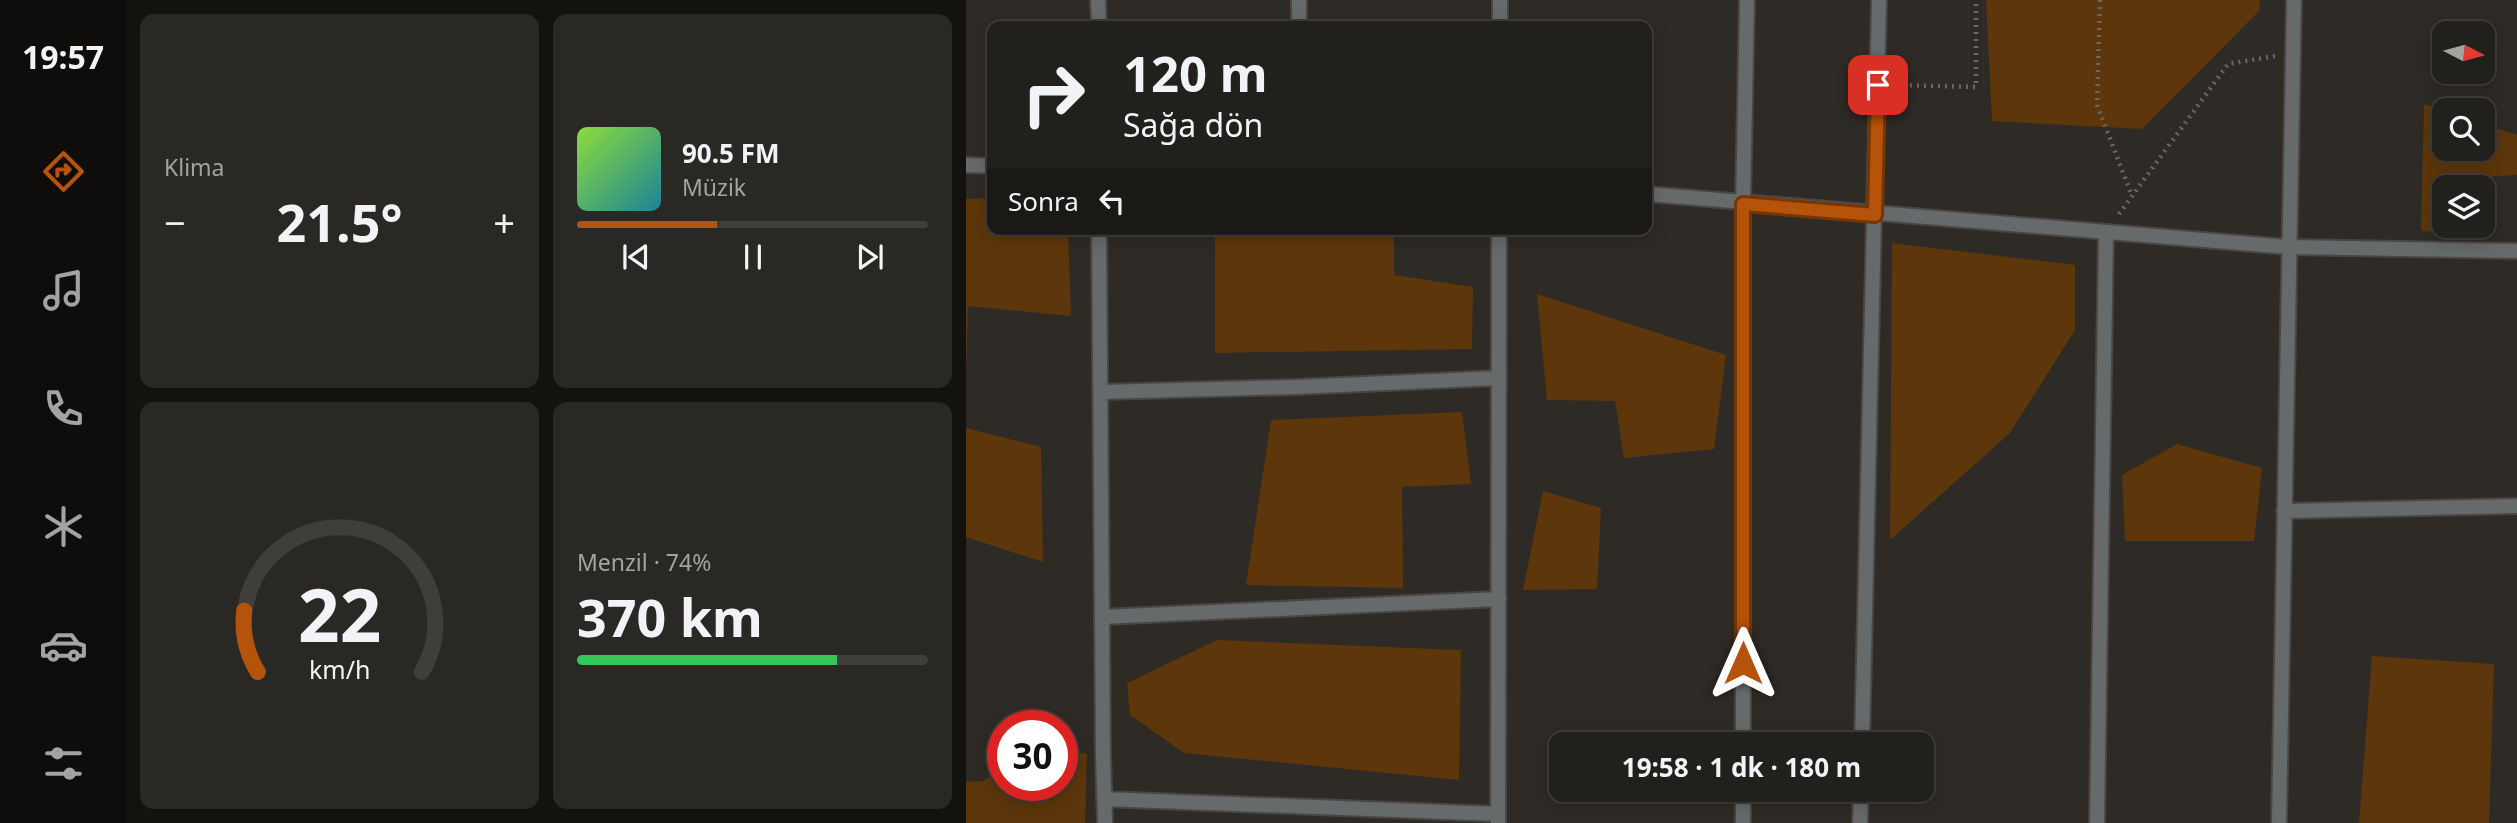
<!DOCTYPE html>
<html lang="tr">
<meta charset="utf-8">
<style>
body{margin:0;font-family:"Noto Sans",sans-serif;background:#2a2825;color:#f1f3f6;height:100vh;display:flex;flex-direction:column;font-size:26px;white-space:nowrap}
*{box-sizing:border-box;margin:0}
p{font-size:23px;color:#a2a3a3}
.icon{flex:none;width:38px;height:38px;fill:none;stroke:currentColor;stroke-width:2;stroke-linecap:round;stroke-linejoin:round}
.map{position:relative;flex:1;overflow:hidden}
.details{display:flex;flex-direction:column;gap:14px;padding:14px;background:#13120f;width:840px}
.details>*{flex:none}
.guide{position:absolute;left:21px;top:21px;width:665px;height:214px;border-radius:14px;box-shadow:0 4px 18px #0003,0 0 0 2px #3f3e3b;background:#22201c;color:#f1f3f6;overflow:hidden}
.needle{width:46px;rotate:96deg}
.tools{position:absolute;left:1466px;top:21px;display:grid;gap:14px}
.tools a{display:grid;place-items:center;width:63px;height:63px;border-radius:14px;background:#22201c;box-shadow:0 4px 18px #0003,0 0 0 2px #3f3e3b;font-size:35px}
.speed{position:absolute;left:21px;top:710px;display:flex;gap:14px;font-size:35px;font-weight:700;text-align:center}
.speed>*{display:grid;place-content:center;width:91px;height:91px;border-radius:50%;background:#22201c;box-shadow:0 4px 18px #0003,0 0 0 2px #3f3e3b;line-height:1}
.speed .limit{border:10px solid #d22;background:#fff;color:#111}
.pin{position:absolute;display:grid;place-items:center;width:60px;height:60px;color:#fff;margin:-30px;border-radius:14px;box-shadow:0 4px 10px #0006}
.me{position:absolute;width:77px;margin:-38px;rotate:0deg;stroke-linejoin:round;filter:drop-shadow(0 0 5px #0008)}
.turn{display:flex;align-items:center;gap:24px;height:147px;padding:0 21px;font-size:32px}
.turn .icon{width:91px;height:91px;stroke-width:2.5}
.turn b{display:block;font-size:49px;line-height:60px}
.then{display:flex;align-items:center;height:66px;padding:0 21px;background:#0003;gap:14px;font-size:26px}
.big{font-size:52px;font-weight:700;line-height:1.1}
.details .widget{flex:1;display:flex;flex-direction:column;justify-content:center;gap:10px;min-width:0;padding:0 24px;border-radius:14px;background:#2a2825}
.details .dial{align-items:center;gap:0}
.dial svg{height:182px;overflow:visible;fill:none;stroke:#3f3e3b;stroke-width:7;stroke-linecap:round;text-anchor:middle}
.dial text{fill:#f1f3f6;stroke:none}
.song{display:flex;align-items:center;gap:21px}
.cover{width:84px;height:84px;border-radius:10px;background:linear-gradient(135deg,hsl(90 70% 55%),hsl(190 70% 35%))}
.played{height:7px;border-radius:4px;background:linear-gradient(90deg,#b45309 40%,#3f3e3b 40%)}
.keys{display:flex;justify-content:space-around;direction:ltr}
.heat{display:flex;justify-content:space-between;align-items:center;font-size:38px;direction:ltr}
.charge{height:10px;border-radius:5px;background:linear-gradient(90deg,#34c759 74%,#3f3e3b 0)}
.details .tiles{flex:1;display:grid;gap:14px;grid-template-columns:repeat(2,1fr)}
.trip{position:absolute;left:583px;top:732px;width:385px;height:70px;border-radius:14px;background:#22201c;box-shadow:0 4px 18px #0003,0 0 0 2px #3f3e3b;font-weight:700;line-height:70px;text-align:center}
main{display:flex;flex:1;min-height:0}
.dock{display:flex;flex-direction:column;width:126px;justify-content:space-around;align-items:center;background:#0e0d0b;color:#a2a3a3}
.dock .icon{width:49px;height:49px}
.dock .selected{color:#b45309}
.dock b{font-size:32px;color:#f1f3f6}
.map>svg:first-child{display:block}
.green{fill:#5d360b}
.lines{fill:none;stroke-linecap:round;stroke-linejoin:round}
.street-casing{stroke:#494542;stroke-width:18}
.path{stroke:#6b6764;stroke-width:4.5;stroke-dasharray:2 5;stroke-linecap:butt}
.street{stroke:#666a6a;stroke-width:14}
.route-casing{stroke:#753606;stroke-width:18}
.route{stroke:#b45309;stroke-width:12}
</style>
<main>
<nav class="dock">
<b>19:57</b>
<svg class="icon selected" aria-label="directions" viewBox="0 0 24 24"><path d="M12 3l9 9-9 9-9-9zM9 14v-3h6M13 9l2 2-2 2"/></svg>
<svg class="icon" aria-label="music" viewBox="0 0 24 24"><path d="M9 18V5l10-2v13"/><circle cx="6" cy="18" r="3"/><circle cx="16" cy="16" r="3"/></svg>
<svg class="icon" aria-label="phone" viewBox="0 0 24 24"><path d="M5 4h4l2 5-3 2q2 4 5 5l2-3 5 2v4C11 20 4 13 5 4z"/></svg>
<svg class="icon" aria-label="climate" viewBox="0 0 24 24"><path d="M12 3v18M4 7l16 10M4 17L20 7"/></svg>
<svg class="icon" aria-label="car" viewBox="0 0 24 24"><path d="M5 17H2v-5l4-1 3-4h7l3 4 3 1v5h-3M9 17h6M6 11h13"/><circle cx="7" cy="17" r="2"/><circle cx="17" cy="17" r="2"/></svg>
<svg class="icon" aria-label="filters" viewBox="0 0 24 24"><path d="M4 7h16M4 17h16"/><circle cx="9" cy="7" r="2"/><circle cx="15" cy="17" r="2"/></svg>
</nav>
<section class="details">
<div class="tiles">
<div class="widget"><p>Klima</p>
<div class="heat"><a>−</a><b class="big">21.5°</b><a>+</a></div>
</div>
<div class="widget">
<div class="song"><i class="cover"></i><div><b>90.5 FM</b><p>Müzik</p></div></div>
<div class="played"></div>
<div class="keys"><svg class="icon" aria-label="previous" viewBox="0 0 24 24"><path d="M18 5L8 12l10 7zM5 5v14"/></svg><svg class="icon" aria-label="pause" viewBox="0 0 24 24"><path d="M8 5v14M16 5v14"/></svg><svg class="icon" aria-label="next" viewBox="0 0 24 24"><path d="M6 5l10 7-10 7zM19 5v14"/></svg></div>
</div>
<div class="widget dial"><svg viewBox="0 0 100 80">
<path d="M14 69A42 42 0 1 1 86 69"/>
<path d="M14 69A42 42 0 0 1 8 42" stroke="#b45309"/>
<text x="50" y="56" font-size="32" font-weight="700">22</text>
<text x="50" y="72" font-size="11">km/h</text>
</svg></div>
<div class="widget"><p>Menzil · 74%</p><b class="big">370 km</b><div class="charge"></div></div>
</div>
</section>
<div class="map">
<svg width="1551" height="823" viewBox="0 0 1551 823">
<rect width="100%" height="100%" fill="#2e2a26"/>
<path class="green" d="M1020,0h274l-1,11 -117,118 -150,-8z
M1458,104l21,7v38h38v-25l34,11v40l-30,2 -4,23v-13h-38v39h35l-2,9 -57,-4z
M26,198v31h76l3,87 -103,-10 -2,72v-179z
M249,229h179v46l79,12 -1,62 -257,4z
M926,243l183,22v65l-65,103 -120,107z
M571,294l189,61 -12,94 -90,9 -9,-57 -68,-1z
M496,412l9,72 -69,3 1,101 -157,-3 25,-165z
M0,428l75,19 2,115 -77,-25z
M1211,444l85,24 -8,73h-129l-3,-66z
M577,491l58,17 -4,81 -74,1z
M251,640l244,10 -2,130 -275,-27 -54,-38 -3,-32z
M1406,656l122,8 -5,159h-130z
M96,749l25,5 -2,69h-119v-41l17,-1 20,-14v19h59z"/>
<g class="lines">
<defs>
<path id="street" d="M132,0l1,26
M333,26v-26
M534,26v-26
M0,165l26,1
M681,194l642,53 228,4
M133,229l4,524 2,70
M135,392l195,-5 203,-9
M1318,511l233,-5
M136,617l397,-18
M777,744v-540l4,-204
M896,744l17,-744
M138,799l394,15
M532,823l1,-594
M777,823v-34
M894,823l1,-34
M1131,823l9,-590
M1313,823l15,-823"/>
</defs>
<use href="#street" class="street-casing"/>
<path class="path" d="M1134,0l-3,105 35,91
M930,85l80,2v-87
M1153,214l109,-150 47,-8"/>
<use href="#street" class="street"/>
</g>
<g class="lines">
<defs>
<path id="route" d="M777,663v-459l132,11 3,-130"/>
</defs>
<use href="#route" class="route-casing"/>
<use href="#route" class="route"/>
</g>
</svg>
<div class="tools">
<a><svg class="needle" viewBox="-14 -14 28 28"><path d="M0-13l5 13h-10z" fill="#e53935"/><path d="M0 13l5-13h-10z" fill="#a2a3a3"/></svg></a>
<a><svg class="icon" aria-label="search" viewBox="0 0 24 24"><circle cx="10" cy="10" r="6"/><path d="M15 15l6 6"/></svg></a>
<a><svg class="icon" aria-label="layers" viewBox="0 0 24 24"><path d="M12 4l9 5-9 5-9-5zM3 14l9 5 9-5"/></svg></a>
</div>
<div class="speed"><div class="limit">30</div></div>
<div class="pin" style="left:912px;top:85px;background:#d93025"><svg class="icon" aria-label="arrive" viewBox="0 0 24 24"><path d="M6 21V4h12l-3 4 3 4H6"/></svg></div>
<svg class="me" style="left:777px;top:663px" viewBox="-20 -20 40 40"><path d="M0-17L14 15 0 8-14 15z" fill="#b45309" stroke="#fff" stroke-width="4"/></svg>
<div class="trip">19:58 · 1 dk · 180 m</div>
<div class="guide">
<div class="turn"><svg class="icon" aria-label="right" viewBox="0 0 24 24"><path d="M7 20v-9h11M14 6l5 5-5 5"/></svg><div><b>120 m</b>Sağa dön</div></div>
<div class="then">Sonra<svg class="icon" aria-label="left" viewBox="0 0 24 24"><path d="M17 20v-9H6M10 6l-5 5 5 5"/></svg></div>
</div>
</div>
</main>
